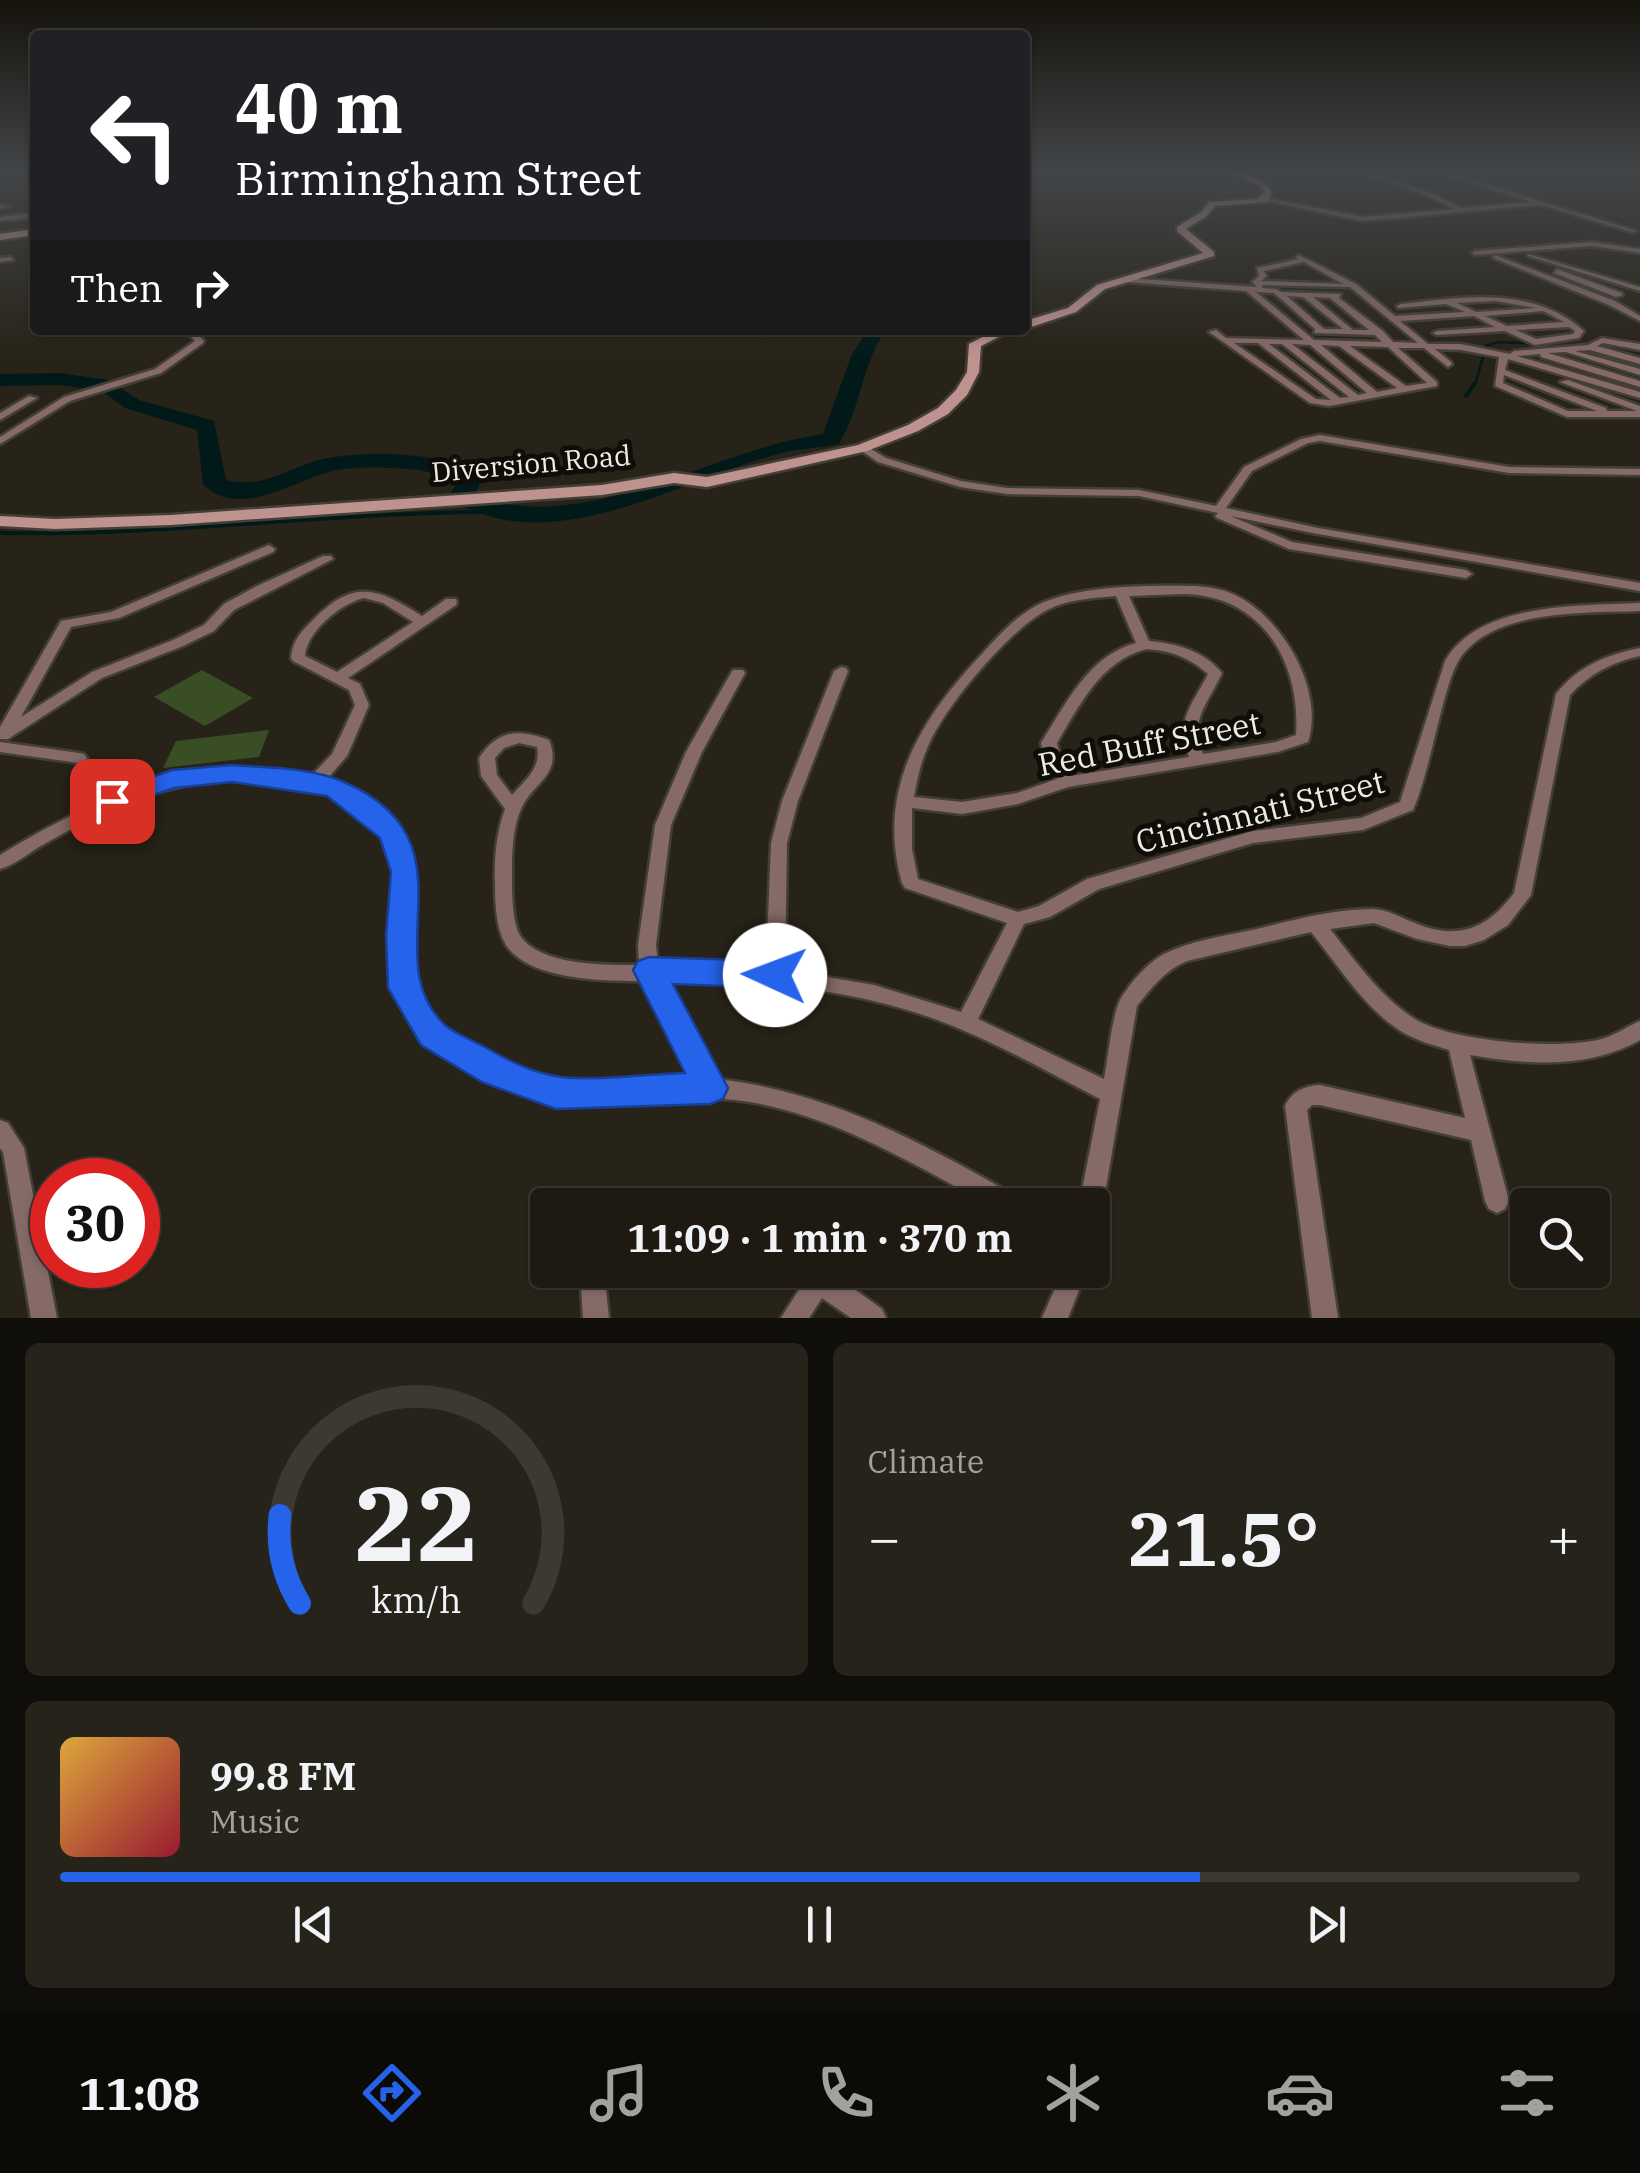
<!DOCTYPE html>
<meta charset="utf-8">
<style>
body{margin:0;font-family:"IBM Plex Serif",serif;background:#26231b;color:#f1f3f6;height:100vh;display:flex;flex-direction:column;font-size:38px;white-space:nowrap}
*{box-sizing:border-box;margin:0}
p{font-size:32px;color:#a1a19f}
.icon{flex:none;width:55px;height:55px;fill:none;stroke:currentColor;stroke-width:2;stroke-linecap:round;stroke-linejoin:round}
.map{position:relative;height:1318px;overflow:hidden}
.side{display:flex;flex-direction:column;gap:25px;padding:25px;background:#100e0a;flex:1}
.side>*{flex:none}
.top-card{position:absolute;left:30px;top:30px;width:1000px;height:305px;border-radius:10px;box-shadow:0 2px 8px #0004,0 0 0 2px #3c3832;background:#202124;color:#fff;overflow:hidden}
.fabs{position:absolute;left:1510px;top:1188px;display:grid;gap:20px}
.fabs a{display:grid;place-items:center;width:100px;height:100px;border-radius:10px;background:#1e1a12;box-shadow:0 2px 8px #0004,0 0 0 2px #3c3832;font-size:50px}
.speed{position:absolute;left:30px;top:1158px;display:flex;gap:20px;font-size:50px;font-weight:700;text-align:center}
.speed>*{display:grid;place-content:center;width:130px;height:130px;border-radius:50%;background:#1e1a12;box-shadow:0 2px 8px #0004,0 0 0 2px #3c3832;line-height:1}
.speed .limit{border:15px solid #d22;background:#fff;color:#111}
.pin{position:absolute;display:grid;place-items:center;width:85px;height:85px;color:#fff;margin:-42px;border-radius:20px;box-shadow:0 5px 15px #0006}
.me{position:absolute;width:110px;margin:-55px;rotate:272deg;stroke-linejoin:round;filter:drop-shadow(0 0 8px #0008)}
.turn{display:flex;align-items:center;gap:35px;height:210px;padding:0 40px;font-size:45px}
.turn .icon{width:130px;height:130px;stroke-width:2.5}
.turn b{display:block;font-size:70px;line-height:85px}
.then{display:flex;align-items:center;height:95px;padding:0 40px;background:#0003;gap:20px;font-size:38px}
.big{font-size:75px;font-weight:700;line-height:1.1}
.side .tile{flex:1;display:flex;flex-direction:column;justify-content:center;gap:15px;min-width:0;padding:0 35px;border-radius:15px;background:#26231b}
.side .dial{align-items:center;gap:0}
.dial svg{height:260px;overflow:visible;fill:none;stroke:#3c3832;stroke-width:7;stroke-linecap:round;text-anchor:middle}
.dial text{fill:#f1f3f6;stroke:none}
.song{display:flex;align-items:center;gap:30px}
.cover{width:120px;height:120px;border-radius:15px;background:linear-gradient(135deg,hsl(40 70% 55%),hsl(350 70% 35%))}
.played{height:10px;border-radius:5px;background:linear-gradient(90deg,#2563eb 75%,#3c3832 75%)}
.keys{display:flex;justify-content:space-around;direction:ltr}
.heat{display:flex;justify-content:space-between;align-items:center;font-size:55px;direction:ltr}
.side .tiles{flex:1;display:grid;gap:25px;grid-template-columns:1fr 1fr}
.tile:last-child{grid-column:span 2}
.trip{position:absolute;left:530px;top:1188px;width:580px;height:100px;border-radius:10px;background:#1e1a12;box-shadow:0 2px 8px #0004,0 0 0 2px #3c3832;font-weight:700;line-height:100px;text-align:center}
.tabs{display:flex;height:160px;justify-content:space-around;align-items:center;background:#0c0a07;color:#a1a19f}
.tabs .icon{width:70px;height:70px}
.tabs .current{color:#2563eb}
.tabs b{font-size:45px;color:#f1f3f6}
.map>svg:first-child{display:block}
.green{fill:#394e24}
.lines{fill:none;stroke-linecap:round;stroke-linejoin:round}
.stream-far1{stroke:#011919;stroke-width:2.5}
.stream{stroke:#011919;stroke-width:4}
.river{fill:#011919;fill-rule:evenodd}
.street-casing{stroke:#443f35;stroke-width:5}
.secondary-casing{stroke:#443f35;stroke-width:5}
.street{fill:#856a68;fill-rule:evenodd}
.secondary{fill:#bd928f;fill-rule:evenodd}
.route{fill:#2563eb;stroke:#184099;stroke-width:2.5}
.labels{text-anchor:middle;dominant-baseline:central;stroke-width:10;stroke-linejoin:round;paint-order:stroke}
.far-street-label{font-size:28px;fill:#eeebe4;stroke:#0f0d08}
.street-label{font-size:32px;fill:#eeebe4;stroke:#0f0d08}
</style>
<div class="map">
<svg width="1640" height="1318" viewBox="0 0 1640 1318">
<rect width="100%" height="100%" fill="#282318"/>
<path class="green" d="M202,670l51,28 -48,28 -51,-29z
M269,730l-10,27 -96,11 13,-27z"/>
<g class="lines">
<path class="stream-far1" d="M1475,385l11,-39 12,-4 44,2"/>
<path class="stream" d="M1466,396l9,-13
M0,533c163,3 324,-20 487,-21"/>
<path class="river" d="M1025,173h25l3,3 -28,5z
M868,330h18c-25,35 -25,78 -47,114 -18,4 -36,4 -53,8 -95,23 -214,99 -312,59 -11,-4 -18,-6 -24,-16l7,-13 -3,-3c-25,-12 -90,-14 -117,-9 -38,7 -98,52 -134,14l-6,-54 -72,-22 -23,-17 -42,-6 -60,1v-12l60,-1 48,7 31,20 75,21 12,59c37,10 62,-13 97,-21 37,-8 136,-10 158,23l-7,13c110,43 239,-46 349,-61l29,-80z"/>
<defs>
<path id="street" d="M1361,173h7l65,21 28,14 71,-6 -93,-29h8l190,58 -5,1 -91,-27 -178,16 -101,-21 3,-2 98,19 91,-8 -25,-13z
M0,205l10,1 -10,3z
M35,213v4l-35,4v-4z
M1592,242l48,7v4l-48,-7 -117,9 -3,-2 3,-2z
M1528,254l112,33v4l-112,-35z
M1299,255l57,29 39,32 70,-4 -19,-8 -48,4 -1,-2 4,-2c63,-7 132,-19 183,27l-5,7 -44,7 -30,-14 -68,4 -4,-2 4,-2 58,-4 -21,-11 -74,5 28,23h33l49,10 4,-3 74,-6 14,-7 38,6v6l-37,-7 -6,3 43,12v6l-50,-14 -15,1 65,18v6l-74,-23 -18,1 92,28v6l-99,-30 -1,-3 -23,2 123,36v6l-132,-39 -3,11 101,38 1,3h30l-77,-29 8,-2 72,26v11h-73l-72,-31 4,-29 -38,-7 -26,-1 16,13 1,2 -4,3 -24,-19h-26l39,34v4l-108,20 -19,-3 -101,-71 7,-2 10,8 78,2 -58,-49 -120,-9 -4,-2 4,-2 131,9 -5,-5 7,-6 -2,-8 41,-9 -2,-2zM1304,262l39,22 -82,-3 6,-5 -3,-5zM1263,285l87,2 68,56 -25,-1 -10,-11 -44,-33 2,-4 -60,-2 -5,-3 -14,-1zM1256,292l18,1 41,36 -1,4 61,2 7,7 -68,-2zM1287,296l16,1 40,32h-19zM1313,297l17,1 39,32h-16zM1495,301l41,7 -60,4 -19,-9zM1543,311l21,11 -57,4 -22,-10zM1569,327l6,4 -2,3 -37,5 -20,-9zM1234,343h24l73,57 -15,-1zM1269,344h13l67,53 -9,1zM1292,344l18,1 57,48 -9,2zM1321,345l18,1 58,42 -20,4zM1350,346l38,1 39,36 -21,3zM1504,375l93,36h-29l-65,-28z
M1495,255l120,46 25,15v5l-31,-16 -116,-47z
M11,257l2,3 -13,2v-4z
M1557,269l65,24 1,2 -7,2 -62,-24z
M194,330h8l-4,5 6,6 -1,2 -42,30 -91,28 -70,43v-7l64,-40 91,-28 40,-28 -5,-6z
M29,396l8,2 -37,22v-7z
M1320,435l189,32 131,2v6l-131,-2 -189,-32 -12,2 -56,28 -26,37 92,20 322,55v8l-322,-57 -88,-18 62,26 174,28 6,4 -6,4 -177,-29 -72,-31 -2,-2 3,-3 -79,-17 -132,-2 -47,-7 -82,-25 -21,-14 1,-2h8l20,12 75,23 46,7 132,2 77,16 28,-39 57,-28z
M269,545l6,4 -2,3 -154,66 -48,9 -50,90 71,-45 81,-32 31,-15 20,-21 33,-18 66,-30h8l2,3 -99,51 -20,21 -31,15 -81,32 -94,61h-8v-12l61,-106 50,-9z
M1196,586c13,1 27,3 39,9 47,22 90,95 73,147l-30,10 -210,35 -50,17 -56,10 -50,-6v41l6,30 100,33 21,-6 48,-27 166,-48 108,-13 39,-16 45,-141c34,-59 135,-55 195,-58v8c-52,2 -141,-2 -177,43 -12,15 -19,48 -24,66 -8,30 -14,62 -26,90l-50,20 -110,13 -154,46 -49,28 -26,7 -46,95 126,60c4,-20 8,-65 17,-81 10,-16 26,-35 43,-44 26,-13 59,-18 88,-24 38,-9 80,-21 120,-21 15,0 29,9 43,14 43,18 72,6 99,-30l42,-199c22,-28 50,-39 84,-46v8c-28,6 -51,18 -70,39l-39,200 -23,30 -24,15 -19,6h-15l-33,-7 -43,-16 -44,6c25,31 50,68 85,90 37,23 148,32 190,19 12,-4 23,-12 35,-17v19c-51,29 -114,25 -170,15l39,146 -4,8 -8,4 -8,-4 -4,-8 -14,-61 -151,-35h-8l-5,5 31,208h-26l-27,-212c7,-15 19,-20 35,-21l145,33 -16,-68c-16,-5 -31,-9 -45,-17 -39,-23 -65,-67 -93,-101l-124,29c-22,9 -36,27 -50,45l-34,199 -4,8 -7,3v-11h-13l21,-106c-54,-28 -108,-59 -165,-80 -86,-31 -179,-39 -271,-38l53,98c111,12 206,64 301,118l4,8c-10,0 -21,1 -31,0 -11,-1 -23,-11 -33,-17 -20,-11 -39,-22 -60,-32 -46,-24 -96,-45 -148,-54 -33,-5 -65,-5 -98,-3 -32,3 -66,8 -98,3 -27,-4 -53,-18 -77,-30 -20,-11 -40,-22 -55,-39 -41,-46 -22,-105 -27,-159 -3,-34 -21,-54 -49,-71 -71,-44 -184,-21 -254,15 -18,9 -35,19 -53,29 -13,8 -25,18 -39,22v-14c94,-57 199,-104 311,-79l21,-22 23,-49 -6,-15 -56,-29 -2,-3c2,-19 11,-27 24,-40 40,-40 64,-29 107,-2l24,-17h10l1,3 -1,3 -108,73 12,6 9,21 -22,51 -21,24c49,18 85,47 87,103 1,23 -2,45 0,68 0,18 2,36 11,52 13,25 39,41 63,53 20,10 41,22 63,26 47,9 97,-4 145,-4l-50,-97c-39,0 -115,0 -139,-36 -10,-16 -11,-41 -11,-60 -1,-26 1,-52 10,-76l-24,-33 -2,-18c19,-29 40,-29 70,-18 14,34 -15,42 -27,67 -10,20 -10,47 -10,69 0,16 0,48 9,61 21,29 86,28 118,28l-1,-20 17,-120 31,-73 45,-79 2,-3h10l2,3 -43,79 -31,73 -15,120 2,20 108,3 5,-125 11,-42 52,-130 7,-4 5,1 2,3 -50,130 -11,42 -2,127 89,15 87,27 46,-89 -102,-35 -3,-5c-26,-91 17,-162 78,-227 18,-20 38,-43 64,-54 41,-17 107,-17 152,-16zM1183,594c79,1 118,68 113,141l-20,7 -73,12c-14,-35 5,-50 19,-81 -19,-23 -45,-29 -73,-32l-20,-45zM1116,596l20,47c-47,12 -71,62 -95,100l4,18 12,18 -40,14 -55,9 -48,-5c3,-18 7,-36 15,-53 17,-39 80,-114 118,-134 21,-11 46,-12 69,-14zM364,598l19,5 30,19 -76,50 -32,-16c2,-25 35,-52 59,-58zM1147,649c24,2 42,8 61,25 -16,32 -33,45 -19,83l-118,19 -10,-16 -4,-17c22,-37 44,-83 90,-94zM519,743l18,4c4,22 -12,33 -25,48l-15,-20 -2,-17 9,-10z
M0,742l79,11 5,1 3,4 -3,4 -5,1 -79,-11z
M0,1120l8,3 16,25 33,170h-26l-28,-166 -3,-4z
M580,1270h24l5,48h-26z
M790,1270l39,1 53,38 4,9h-35l-29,-20 -13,20h-28l21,-33 -9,-6z
M1063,1270h24l-19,48h-26z"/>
<path id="secondary" d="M1230,173c17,-1 33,5 42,19l-4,10 -53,4 -8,10 -21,13 28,23v4l-109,33 -29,23 -51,17v-8l43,-13 29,-23 106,-32 -26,-22v-4l24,-15 8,-10 48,-3 7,-7 -5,-7z
M35,229v6l-35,5v-6z
M996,330h16l-31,16 -2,26 -12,23 -19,19 -30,17 -51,20 -160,36 -33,-4 -72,12 -431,30 -116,4 -55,-3v-10l55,3 116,-4 431,-30 72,-12 33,4 151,-32 50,-20 30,-17 18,-18 11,-18 2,-28z"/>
</defs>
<use href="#street" class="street-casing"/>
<use href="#secondary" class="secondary-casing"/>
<use href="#street" class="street"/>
<use href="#secondary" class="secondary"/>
</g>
<linearGradient id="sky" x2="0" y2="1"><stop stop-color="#16130d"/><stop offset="0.48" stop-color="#424548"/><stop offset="1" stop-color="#424548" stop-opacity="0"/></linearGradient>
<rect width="1640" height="357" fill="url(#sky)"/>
<path class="route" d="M232,765c36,3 78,2 112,17 136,59 29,176 101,243 10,9 27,15 40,22 20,12 46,25 70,29 34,6 93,-2 130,-3l-52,-103 5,-9 11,-4 126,4 11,4 5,10 -5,9 -11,4 -102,-4 55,104 -5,11 -13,5 -154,5 -74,-27 -61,-37 -33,-57 -2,-52 5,-64 -11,-34 -53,-42 -95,-14 -58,6 -62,22 -9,-3 -4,-6 4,-7 69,-24z"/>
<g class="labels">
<g class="far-street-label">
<text transform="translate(531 463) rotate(-5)">Diversion Road</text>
</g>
<g class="street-label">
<text transform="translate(1149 743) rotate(-11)">Red Buff Street</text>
<text transform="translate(1260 811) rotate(-14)">Cincinnati Street</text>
</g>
</g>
</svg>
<div class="fabs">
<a><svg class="icon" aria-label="search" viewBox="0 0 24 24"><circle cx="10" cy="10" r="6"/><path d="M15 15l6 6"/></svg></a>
</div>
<div class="speed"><div class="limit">30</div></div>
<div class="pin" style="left:112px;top:801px;background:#d93025"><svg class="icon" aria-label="arrive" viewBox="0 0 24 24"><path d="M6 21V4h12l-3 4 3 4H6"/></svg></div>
<svg class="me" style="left:775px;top:975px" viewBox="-20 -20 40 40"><circle r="19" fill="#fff"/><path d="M0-13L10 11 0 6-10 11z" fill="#2563eb"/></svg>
<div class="trip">11:09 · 1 min · 370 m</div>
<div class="top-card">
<div class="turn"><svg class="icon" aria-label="left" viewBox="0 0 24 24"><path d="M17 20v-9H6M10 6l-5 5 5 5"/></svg><div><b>40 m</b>Birmingham Street</div></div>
<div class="then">Then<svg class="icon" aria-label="right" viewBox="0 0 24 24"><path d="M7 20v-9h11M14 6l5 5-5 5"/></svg></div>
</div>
</div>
<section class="side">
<div class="tiles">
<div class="tile dial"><svg viewBox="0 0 100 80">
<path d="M14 69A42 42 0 1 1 86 69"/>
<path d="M14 69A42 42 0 0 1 8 42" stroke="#2563eb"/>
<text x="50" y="56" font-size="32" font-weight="700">22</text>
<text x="50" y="72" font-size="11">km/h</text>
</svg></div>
<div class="tile"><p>Climate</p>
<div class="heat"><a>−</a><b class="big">21.5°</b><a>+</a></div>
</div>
<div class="tile">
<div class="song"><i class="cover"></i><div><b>99.8 FM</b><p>Music</p></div></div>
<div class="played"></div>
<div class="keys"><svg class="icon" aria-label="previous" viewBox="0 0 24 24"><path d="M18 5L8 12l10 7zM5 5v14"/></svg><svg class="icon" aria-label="pause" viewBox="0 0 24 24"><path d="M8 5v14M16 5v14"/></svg><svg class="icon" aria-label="next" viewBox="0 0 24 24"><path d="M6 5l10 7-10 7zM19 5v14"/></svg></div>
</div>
</div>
</section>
<nav class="tabs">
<b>11:08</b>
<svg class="icon current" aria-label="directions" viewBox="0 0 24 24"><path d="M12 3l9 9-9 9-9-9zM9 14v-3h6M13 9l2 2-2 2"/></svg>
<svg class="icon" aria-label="music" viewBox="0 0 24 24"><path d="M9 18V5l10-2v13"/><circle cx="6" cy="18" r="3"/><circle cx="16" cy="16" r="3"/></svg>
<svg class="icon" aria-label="phone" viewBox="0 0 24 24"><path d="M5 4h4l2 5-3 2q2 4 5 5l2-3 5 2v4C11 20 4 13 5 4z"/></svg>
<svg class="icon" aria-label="climate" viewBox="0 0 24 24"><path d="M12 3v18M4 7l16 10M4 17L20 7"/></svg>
<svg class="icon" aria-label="car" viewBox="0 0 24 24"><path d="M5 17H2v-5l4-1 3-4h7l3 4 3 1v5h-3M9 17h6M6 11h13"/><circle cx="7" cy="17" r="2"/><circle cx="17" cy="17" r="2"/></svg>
<svg class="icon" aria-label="filters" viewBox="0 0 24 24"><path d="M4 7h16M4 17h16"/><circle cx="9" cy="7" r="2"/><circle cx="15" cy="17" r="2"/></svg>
</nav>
